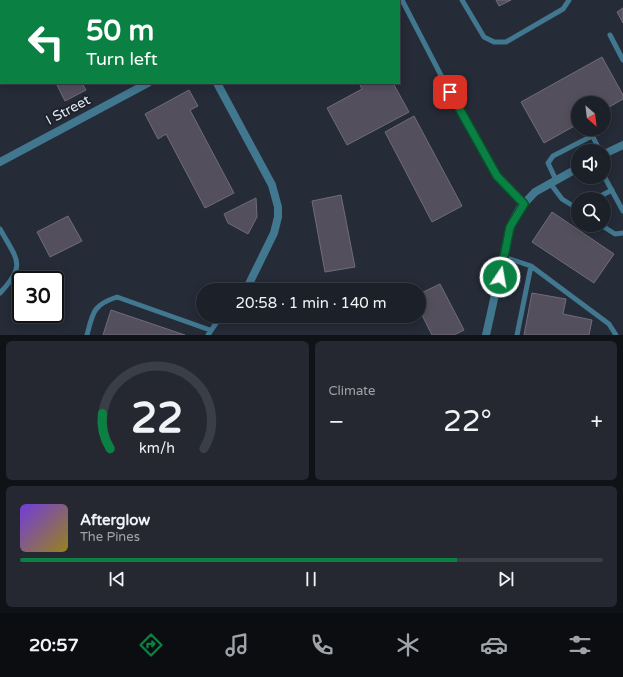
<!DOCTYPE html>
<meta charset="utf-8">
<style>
body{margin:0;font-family:"Varela Round",sans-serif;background:#252831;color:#f1f3f6;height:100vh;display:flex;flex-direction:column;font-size:15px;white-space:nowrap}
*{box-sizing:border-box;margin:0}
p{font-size:13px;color:#a0a3a8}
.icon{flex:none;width:22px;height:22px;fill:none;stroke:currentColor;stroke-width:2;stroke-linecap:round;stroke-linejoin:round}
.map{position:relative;height:335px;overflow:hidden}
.panel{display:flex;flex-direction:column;gap:6px;padding:6px;background:#0f1217;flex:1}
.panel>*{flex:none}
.top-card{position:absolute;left:0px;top:0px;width:400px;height:84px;box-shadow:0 2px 10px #0003,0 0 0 1px #3a3e46;background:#0b8043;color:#fff;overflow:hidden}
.needle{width:26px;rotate:152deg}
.buttons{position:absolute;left:571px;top:96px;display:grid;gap:8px}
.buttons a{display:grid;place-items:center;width:40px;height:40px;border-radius:50%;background:#1c2029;box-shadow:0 2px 10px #0003,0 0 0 1px #3a3e46;font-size:20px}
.speed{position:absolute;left:12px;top:271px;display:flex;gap:8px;font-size:20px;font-weight:700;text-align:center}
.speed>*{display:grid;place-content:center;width:52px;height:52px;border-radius:50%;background:#1c2029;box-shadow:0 2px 10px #0003,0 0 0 1px #3a3e46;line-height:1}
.speed .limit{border:2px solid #111;border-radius:6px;background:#fff;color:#111}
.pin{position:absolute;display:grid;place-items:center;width:34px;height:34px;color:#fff;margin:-17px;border-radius:8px;box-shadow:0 2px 6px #0006}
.me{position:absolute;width:44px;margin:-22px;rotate:12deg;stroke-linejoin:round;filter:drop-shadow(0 0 3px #0008)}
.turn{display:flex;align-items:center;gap:14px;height:84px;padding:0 20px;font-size:18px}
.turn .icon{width:52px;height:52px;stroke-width:2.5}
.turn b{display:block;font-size:28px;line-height:34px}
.big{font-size:30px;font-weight:600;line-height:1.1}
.panel .widget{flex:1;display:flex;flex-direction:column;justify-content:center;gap:6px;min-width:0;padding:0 14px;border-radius:6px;background:#252831}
.panel .dial{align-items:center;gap:0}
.dial svg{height:104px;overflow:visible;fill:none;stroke:#3a3e46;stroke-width:7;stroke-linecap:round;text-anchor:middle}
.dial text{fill:#f1f3f6;stroke:none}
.song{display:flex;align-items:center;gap:12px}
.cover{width:48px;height:48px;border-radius:6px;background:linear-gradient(135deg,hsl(260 70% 55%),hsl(50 70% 35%))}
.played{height:4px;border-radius:2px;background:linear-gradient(90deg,#0b8043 75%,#3a3e46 75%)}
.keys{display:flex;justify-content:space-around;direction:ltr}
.heat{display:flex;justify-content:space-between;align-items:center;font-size:22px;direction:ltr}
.panel .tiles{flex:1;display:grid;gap:6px;grid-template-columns:1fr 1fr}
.widget:last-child{grid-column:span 2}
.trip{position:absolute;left:196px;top:283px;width:230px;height:40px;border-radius:20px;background:#1c2029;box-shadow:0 2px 10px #0003,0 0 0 1px #3a3e46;font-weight:600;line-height:40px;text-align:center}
.menu{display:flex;height:64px;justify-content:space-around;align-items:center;background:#0b0d10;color:#a0a3a8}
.menu .icon{width:28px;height:28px}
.menu .on{color:#0b8043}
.menu b{font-size:18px;color:#f1f3f6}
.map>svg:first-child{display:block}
.building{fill:#534f5d;stroke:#706c7b}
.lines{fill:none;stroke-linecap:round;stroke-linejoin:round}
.lane{stroke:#41778f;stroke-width:5}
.street{stroke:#41778f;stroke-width:8}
.route-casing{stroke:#07532c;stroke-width:10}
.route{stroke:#0b8043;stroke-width:7}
.labels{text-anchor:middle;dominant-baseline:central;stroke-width:4;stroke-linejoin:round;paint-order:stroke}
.street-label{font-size:14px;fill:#e2e6ee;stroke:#1c222d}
</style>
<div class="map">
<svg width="623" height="335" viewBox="0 0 623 335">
<rect width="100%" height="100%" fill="#252b37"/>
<path class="building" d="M496,0h15l-12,6z
M623,8v15l-6,-11z
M602,57l21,38v4l-19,11v-7h-26v21l-34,19 -23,-41z
M56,83h26l4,7 -21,11z
M359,83h34l16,29 -62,33 -20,-37 35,-19z
M189,90l9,16 -8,4 44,83 -29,15 -39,-74 -8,5 -13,-25z
M414,116l48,90 -30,16 -47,-90z
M341,195l14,72 -30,5 -13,-71z
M256,198l1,19 -9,17 -20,-11 -4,-9z
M552,212l62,42 -20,29 -62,-41z
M68,216l14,25 -32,16 -13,-25z
M440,284l24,46 -10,5h-22l-13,-26v-15z
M532,293l34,6 -3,15 29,6 -3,15h-65z
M111,310l74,25h-82z"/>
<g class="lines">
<path class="lane" d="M282,0v1
M402,0l58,112 37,64 27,28
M462,0l22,37 10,5h12l57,-33 6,-9
M610,35l13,25
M604,176l19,35
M556,180l-8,-17 5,-7 37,-19h3l7,14
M550,183l12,16 16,10
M595,199l17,-9
M601,225l14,9 8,-1
M0,229c17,31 27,35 0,64
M504,257l27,9 78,58 7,11
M87,335c6,-23 6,-30 30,-38l93,33
M208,335l13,-19
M517,335l14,-69"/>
<path class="street" d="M174,0l1,1
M217,83l55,102 6,22v10l-4,16 -28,57
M604,154l19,-9
M0,162l148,-79
M486,335l22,-99 6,-17 6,-11 15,-16 43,-24"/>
</g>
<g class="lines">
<defs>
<path id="route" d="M450,92l47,84 27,28 -14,23 -10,50"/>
</defs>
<use href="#route" class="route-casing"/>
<use href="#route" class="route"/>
</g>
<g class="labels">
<g class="street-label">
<text transform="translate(68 110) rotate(-28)">I Street</text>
</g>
</g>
</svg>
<div class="buttons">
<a><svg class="needle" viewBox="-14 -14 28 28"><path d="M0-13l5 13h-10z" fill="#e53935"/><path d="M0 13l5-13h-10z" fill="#a0a3a8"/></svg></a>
<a><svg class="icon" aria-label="sound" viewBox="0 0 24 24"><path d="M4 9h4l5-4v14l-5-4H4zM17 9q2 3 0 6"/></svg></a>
<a><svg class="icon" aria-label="search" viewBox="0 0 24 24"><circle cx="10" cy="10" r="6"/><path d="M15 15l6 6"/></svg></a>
</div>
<div class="speed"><div class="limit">30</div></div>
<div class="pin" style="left:450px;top:92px;background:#d93025"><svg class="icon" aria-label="arrive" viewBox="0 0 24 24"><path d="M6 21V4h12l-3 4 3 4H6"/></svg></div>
<svg class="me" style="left:500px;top:277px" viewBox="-20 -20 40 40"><circle r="17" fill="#0b8043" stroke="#fff" stroke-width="3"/><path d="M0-11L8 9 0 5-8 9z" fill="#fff"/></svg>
<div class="trip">20:58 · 1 min · 140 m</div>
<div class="top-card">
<div class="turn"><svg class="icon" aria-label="left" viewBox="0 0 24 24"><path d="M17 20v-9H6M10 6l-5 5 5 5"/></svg><div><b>50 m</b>Turn left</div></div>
</div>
</div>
<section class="panel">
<div class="tiles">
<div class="widget dial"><svg viewBox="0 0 100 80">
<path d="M14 69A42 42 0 1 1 86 69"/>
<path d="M14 69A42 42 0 0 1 8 42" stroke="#0b8043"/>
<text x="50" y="56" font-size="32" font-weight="700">22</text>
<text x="50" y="72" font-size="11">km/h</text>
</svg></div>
<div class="widget"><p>Climate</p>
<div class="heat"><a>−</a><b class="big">22°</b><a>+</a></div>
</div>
<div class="widget">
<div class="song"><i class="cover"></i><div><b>Afterglow</b><p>The Pines</p></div></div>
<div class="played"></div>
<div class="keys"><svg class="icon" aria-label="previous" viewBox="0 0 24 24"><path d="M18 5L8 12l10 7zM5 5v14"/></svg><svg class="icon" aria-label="pause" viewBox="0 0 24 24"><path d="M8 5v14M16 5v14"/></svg><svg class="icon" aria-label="next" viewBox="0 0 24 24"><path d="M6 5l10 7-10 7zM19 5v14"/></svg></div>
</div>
</div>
</section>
<nav class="menu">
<b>20:57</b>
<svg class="icon on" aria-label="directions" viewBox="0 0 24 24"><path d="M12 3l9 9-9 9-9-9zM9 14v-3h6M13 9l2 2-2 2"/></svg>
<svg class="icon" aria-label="music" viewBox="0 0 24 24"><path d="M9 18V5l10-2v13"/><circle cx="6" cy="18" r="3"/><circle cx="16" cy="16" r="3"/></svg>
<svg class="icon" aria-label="phone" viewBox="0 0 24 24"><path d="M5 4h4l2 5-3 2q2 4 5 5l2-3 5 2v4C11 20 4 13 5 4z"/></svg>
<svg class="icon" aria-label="climate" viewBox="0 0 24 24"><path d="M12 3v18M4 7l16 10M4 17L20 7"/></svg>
<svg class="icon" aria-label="car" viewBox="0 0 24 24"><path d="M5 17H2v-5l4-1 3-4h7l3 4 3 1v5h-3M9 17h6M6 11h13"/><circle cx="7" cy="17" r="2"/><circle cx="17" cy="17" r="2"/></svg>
<svg class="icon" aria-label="filters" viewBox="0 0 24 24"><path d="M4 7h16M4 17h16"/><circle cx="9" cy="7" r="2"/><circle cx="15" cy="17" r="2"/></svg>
</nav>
